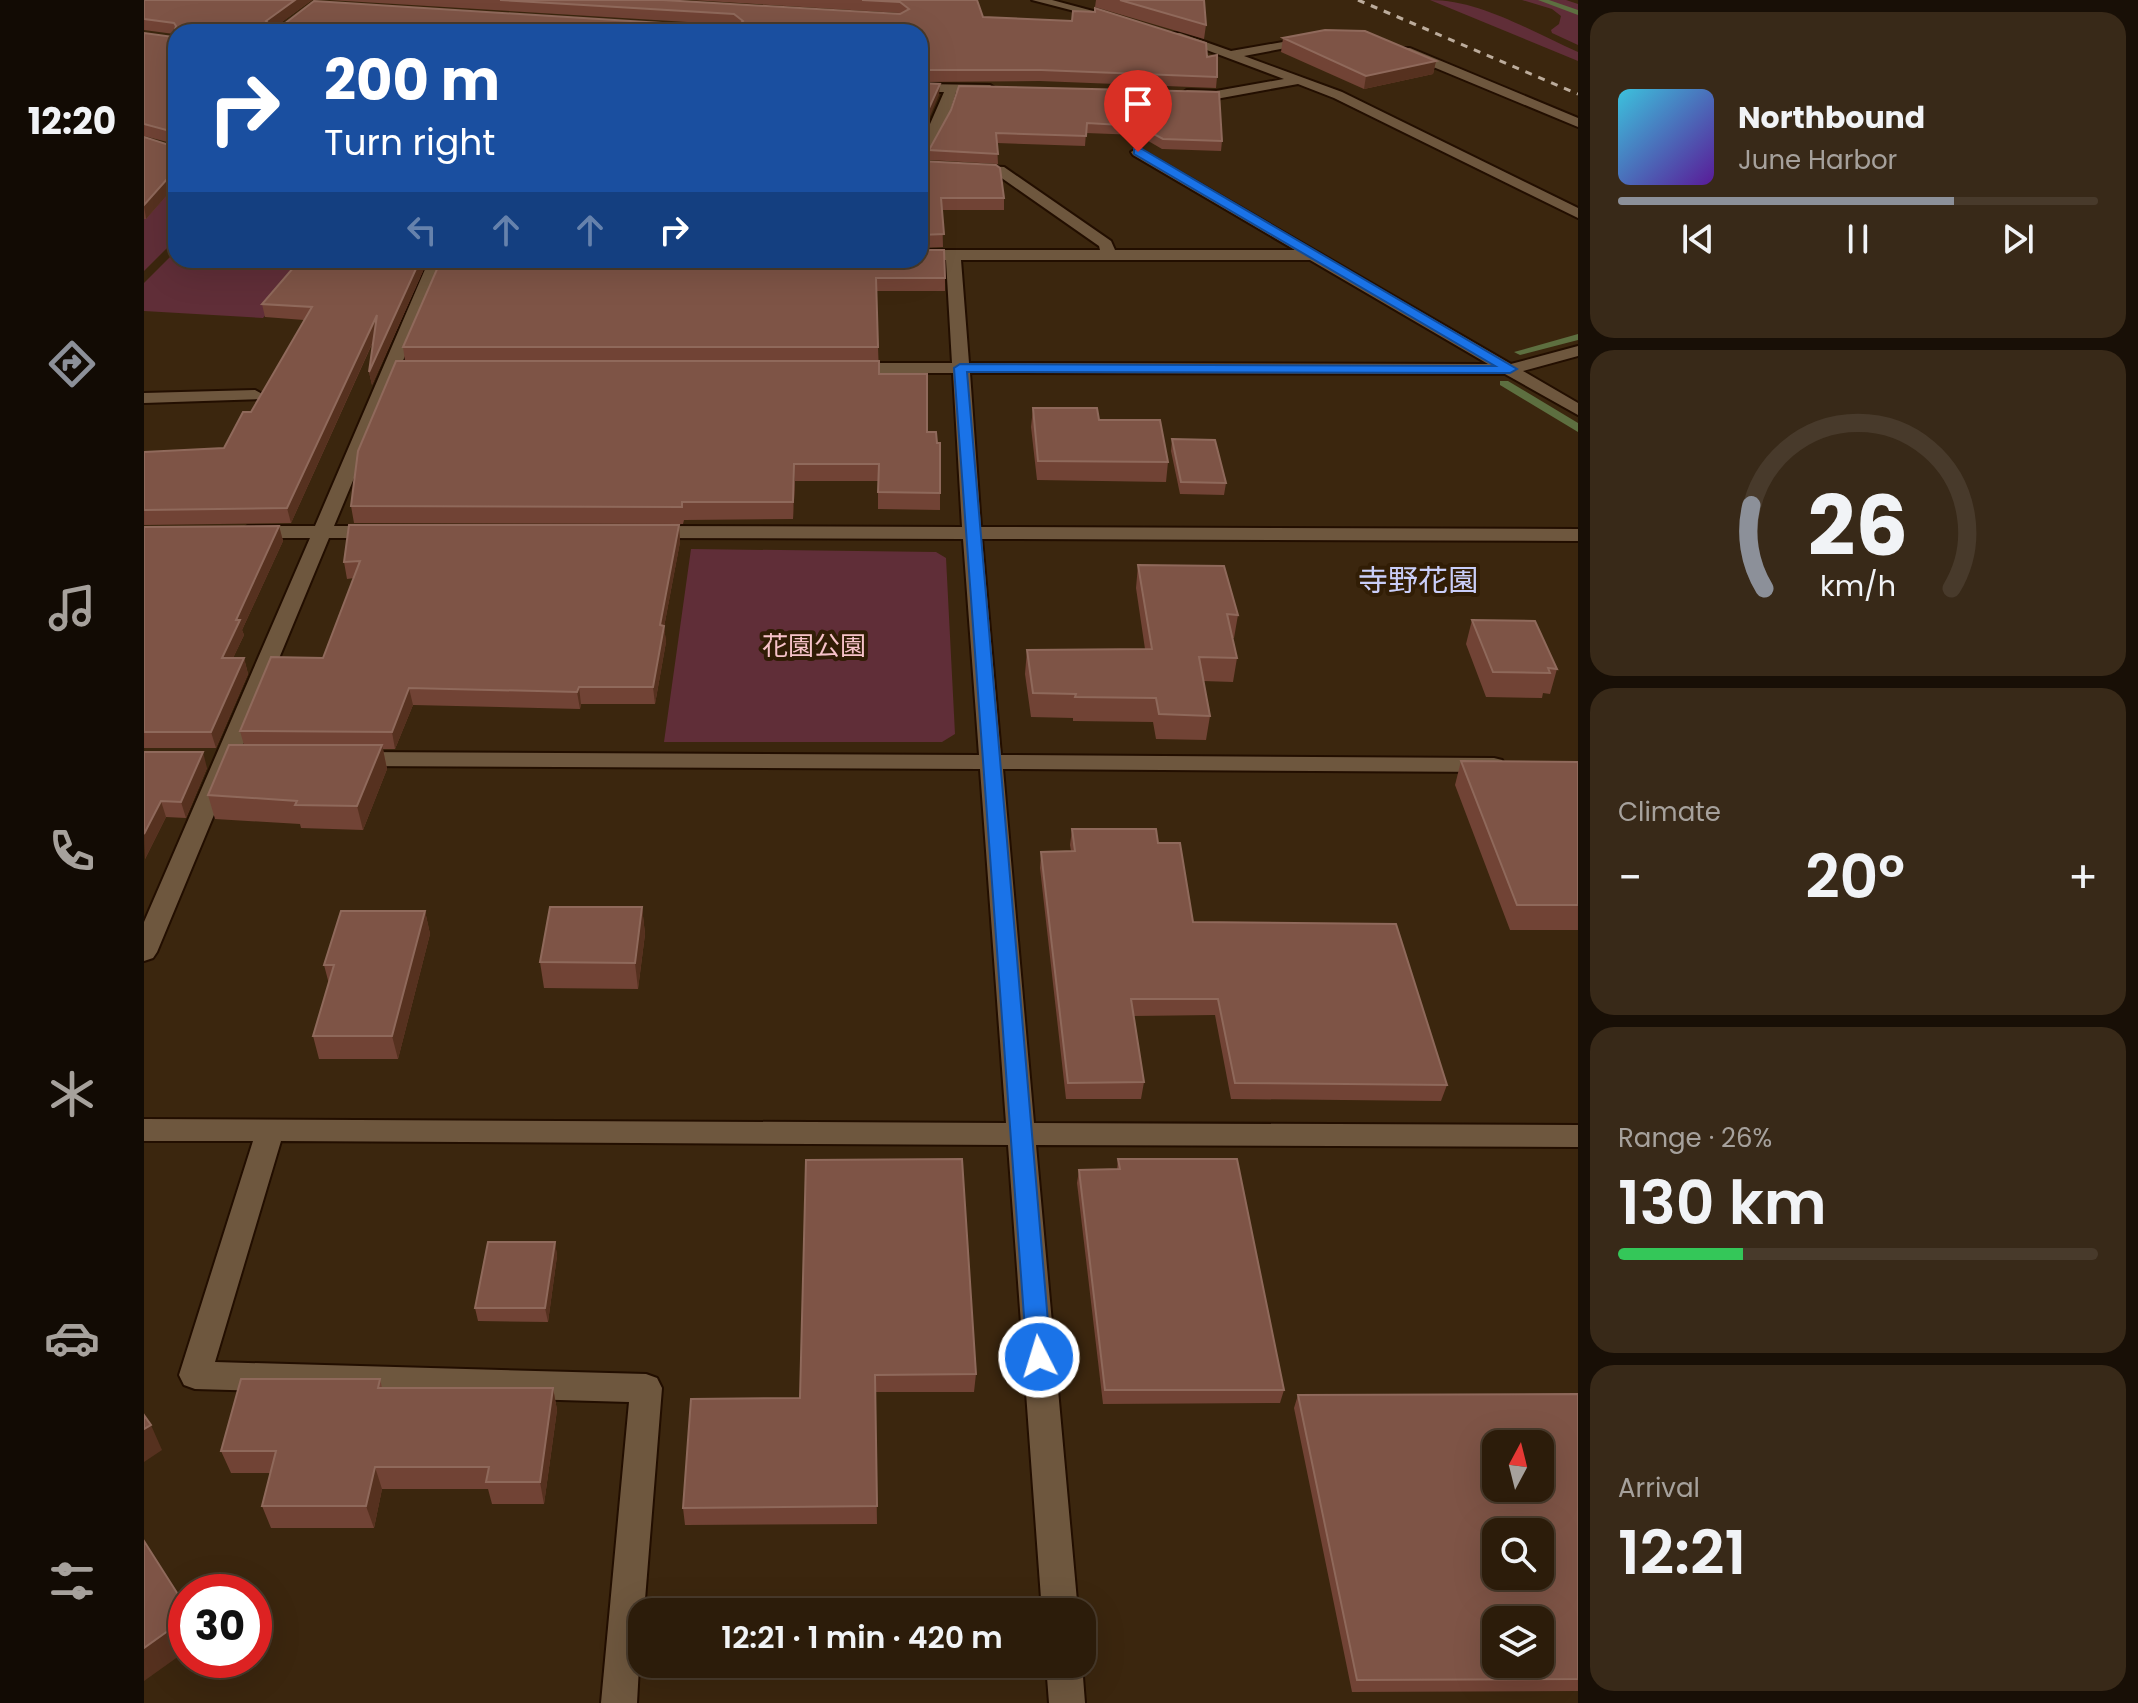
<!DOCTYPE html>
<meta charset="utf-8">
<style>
body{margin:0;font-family:Poppins,"Noto Sans JP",sans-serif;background:#382918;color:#f1f3f6;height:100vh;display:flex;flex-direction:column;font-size:30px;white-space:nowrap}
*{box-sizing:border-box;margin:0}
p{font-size:26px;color:#a6a19c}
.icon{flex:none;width:44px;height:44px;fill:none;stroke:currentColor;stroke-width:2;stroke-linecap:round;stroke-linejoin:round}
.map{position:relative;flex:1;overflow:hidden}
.panel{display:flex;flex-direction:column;gap:12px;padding:12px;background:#180f06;width:560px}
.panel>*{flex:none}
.hud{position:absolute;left:24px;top:24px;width:760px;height:244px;border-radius:24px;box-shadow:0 8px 32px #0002,0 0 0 2px #483a2b;background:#1a4fa0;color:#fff;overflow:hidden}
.needle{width:52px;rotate:7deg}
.buttons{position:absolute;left:1338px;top:1430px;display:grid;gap:16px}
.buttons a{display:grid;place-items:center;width:72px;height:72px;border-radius:16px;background:#2c1c0a;box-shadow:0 8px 32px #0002,0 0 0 2px #483a2b;font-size:40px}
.speed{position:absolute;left:24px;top:1574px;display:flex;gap:16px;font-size:40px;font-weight:700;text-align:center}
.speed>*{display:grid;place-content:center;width:104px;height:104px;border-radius:50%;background:#2c1c0a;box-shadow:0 8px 32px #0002,0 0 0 2px #483a2b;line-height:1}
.speed .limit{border:12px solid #d22;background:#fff;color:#111}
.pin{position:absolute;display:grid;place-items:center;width:68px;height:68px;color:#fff;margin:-82px -34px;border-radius:50% 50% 50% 0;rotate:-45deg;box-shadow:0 0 8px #0007}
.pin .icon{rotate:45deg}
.me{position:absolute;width:88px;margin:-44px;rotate:355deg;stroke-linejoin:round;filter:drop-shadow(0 0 6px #0008)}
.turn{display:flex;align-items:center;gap:28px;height:168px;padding:0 24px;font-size:36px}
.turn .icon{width:104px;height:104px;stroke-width:2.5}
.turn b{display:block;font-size:56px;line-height:68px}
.lanes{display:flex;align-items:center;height:76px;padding:0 24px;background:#0003;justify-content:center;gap:40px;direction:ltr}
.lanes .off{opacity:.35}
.big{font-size:60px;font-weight:600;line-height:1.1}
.panel .card{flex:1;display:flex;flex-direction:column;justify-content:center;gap:12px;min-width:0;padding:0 28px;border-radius:24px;background:#382918}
.panel .dial{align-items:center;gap:0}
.dial svg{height:208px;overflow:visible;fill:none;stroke:#483a2b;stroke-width:7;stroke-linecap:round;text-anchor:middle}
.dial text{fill:#f1f3f6;stroke:none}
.song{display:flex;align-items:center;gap:24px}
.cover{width:96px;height:96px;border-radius:12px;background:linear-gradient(135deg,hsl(190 70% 55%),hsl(270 70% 35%))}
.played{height:8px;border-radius:4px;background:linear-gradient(90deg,#8c9099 70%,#483a2b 70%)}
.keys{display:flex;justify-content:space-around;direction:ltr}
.heat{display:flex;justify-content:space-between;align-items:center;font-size:44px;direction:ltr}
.charge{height:12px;border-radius:6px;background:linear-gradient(90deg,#34c759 26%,#483a2b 0)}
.trip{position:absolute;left:484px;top:1598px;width:468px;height:80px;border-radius:24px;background:#2c1c0a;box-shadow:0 8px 32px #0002,0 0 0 2px #483a2b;font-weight:600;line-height:80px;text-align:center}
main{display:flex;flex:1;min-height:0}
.menu{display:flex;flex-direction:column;width:144px;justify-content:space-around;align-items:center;background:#120b04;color:#a6a19c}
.menu .icon{width:56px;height:56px}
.menu .selected{color:#8c9099}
.menu b{font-size:36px;color:#f1f3f6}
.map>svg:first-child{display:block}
.green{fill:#602e38}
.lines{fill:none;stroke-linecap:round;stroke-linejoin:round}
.stream{fill:#5d6f40;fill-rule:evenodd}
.minor-casing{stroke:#220e00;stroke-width:4}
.minor{fill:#6e573e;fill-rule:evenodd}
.rail{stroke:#bcac9c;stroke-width:3;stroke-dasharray:7 7;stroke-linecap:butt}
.wall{fill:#714335}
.shaded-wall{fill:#56311f}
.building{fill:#7e5446;stroke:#8f695b;stroke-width:2;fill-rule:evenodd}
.route{fill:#1a73e8;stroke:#114b97;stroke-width:2}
.labels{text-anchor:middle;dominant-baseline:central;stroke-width:8;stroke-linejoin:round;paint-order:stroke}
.park-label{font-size:26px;fill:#f7c2c9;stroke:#311d05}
.quarter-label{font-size:30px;fill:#cacef9;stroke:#311d05}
</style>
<main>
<nav class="menu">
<b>12:20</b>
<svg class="icon selected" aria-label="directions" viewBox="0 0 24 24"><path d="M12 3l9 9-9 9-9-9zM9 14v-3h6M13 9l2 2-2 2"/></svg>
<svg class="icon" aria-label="music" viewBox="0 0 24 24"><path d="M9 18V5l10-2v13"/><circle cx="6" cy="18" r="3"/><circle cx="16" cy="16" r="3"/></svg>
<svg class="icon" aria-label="phone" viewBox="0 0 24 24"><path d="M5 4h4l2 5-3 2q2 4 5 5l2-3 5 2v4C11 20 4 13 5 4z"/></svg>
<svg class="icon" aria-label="climate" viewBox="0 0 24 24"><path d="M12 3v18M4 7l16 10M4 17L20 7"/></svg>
<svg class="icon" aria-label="car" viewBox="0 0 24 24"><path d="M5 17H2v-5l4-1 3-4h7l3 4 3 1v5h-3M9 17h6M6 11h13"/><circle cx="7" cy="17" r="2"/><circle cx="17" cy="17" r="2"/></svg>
<svg class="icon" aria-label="filters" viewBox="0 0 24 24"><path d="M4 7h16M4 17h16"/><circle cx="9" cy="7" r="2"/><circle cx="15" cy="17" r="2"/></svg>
</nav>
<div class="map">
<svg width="1434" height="1703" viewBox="0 0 1434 1703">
<rect width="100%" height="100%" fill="#3b260e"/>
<path class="green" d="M1286,0c51,0 102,32 148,52v9z
M1378,0h44l12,4v41l-26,-12 -1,-3 8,-6 2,-8 -9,-7z
M0,148l32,13 -14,30 14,7v41l-32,32z
M32,251v9h136l-49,58 -119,-7v-28z
M547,549l245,3 10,6 9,176 -13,8h-278z"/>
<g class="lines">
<path class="stream" d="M1394,0h11l29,10v5z
M1434,334v6l-58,15 -6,-3z
M1356,381h8l70,42v9l-78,-47z"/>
<defs>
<path id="minor" d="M888,0h20l71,19 -6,3z
M1028,33h8l51,18 86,-15v6l-73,14 98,36 236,116v10l-244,-120 -36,-14 -82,15 -33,-2 -2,-3 6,-4 29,1 68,-12 -112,-42z
M1258,48h8l168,70v9l-176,-73z
M776,84l70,1 6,4 -6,4 -34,-1 -8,26 -24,45 80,4 107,74 4,9h180l-162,-95 -2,-3 7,-4 373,216 67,-18v10l-55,15 55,32v12l-73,-41 -535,-1 11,154 597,2v12l-596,-2 19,216 493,3 8,2 3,5 -3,5 -8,2 -491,-3 31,354 544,2v22l-542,-2 42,467h-36l-34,-467 -727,-4 -66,221 431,12 11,4 5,10 -18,224h-2l-5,91h-36l28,-301 -434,-13 -11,-4 -5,-10 74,-234h-109v-22l862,4 -26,-354 -626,-3 -8,-2 -3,-5 3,-5 8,-2 625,3 -16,-216 -315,-1 -10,-6 10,-6 314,1 -9,-154h-104l-8,-5 8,-5h103l-6,-103h-26v-10h180l-1,-4 -103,-72 -76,-3v-24l24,-55h-24zM1166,260l178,104 -519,-1 -8,-103z
M285,260h16l-111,266h46l10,6 -10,6h-51l-172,414 -4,6 -9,3v-39l166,-384h-62l-10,-6 10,-6h67z
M111,390l9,5 -3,4 -117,4v-10z
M902,1664h36l3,39h-36z"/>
</defs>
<use href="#minor" class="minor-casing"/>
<use href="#minor" class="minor"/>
<path class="rail" d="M1214,0l220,94"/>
</g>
<path class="wall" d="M0,0h168l-33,24h441l-391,-24h334l237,14v-1l-209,-13h286l6,17 224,40 10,20 -1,11 -176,-7 -120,1v-50h-744v153l-30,34h-2v-82l28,9 3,-2 -31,-8v-103l29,4 1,-3 -30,-4z
M952,0h108l2,25 -2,14 -109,-32z
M1139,38l153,23 -3,13 -69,15 -83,-37z
M1075,92l3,49 -1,10 -59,-2 -24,-14 -52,-2 -1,13 -88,-3 1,21 -69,-4v-10l22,-40z
M776,161l84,37v12h-62l1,37 -23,1z
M284,260l-56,125 -3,-13 4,-30 -82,181 -147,2v-73l80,-4 27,-36 53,-92 -39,-3 -3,-13z
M297,260l504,18v13h-69l3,83 48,58 13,61v17l-62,-1v-28h-83l-2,38 -109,1 -1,4 -329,-1 -3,-17 54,-145 -2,-14z
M889,408l66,12 69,42 -2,20 -129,-2 -6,-53z
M1028,439l54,44 -2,12 -44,-1 -9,-43z
M535,525l1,17 -16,85 2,15 -11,62h-74l-1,5 -167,-4 -18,44h-12l4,20 -24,61 -62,-2 -1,-4 -85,-5 -7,-24 36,-50 -4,-14 83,-73 31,-80 -7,1 -3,-17z
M135,526l4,15 -41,89 2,5 -11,23h11l4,16 -32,74h-72v-221z
M994,565l100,50 -4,23h-2l5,20 -4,24 -30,-1 7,35 -4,24 -50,-1 -3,-17 -80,-1v-3l-42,-1 -6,-43 2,-24 118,-1 -9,-61z
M1328,620l85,49 -7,25 -7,-1 -1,5 -56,-1 -20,-53z
M0,752l63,16 -21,50 -20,-1 -21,42z
M1317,761l117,1v168h-68l-55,-145z
M928,829l86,14 35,79 254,163 -6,16 -210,-2 -16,-84 -82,1 11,66 -3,17h-75l-26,-231 1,-16 30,-1 -1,-6z
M498,907l3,27 -7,55 -94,-1 -4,-26z
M281,911l5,23 -32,125h-79l-6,-23 16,-52 -5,-19z
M974,1159l166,231 -4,13 -177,1 -26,-221 2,-13 38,-1z
M662,1160l170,214 -2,18h-99l2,132 -192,1 -2,-17 117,-110z
M411,1242l2,14 -9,66 -70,-1 -3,-13z
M236,1379l2,9h171l4,22 -13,94h-52l-4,-15h-106l-8,39h-103l-9,-22 8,-33h-39l-10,-22z
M1434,1394v297l-226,1 -58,-284 4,-13z"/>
<path class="shaded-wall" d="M151,0h17l-44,32 -2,-11z
M1292,61l-3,13 -69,15 2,-13z
M796,84l-1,11 -19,45v-12z
M32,169v16l-30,34 -2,-14z
M276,260h8l-56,125 -3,-13z
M233,315l2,13 -88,195 -4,-15z
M650,464l1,17 -2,38v-17z
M535,525l1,17 -16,85 2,15 -11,62 -2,-17 7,-62z
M135,526l4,15 -41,89 2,5 -18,38 -4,-15 14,-38z
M100,658l4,16 -32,74 -5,-16z
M435,687l2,17 -1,5 -3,-17z
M265,688l4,17 -18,44 -3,-17z
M238,745l5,24 -24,61 -6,-24z
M59,752l4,16 -21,50 -5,-16z
M17,801l5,16 -21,42 -1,-25z
M498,907l3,27 -7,55 -3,-26z
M281,911l5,23 -32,125 -6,-23z
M411,1242l2,14 -9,66 -3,-14z
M409,1388l4,22 -13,94 -4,-22z
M7,1425l11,25 -18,12v-33z
M231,1467l7,22 -8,39 -8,-22z
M42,1618v33l-42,30v-33z"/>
<path class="building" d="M0,0h151l-29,21 3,3h15l30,-23 364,23h62l3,-3 -9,-7 -234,-14h163l237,14 9,-5 -9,-7 -38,-2h115l6,17 89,4 1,-10 22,1v-4l111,35 1,14 10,-2v22l-176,-7h-121v-38h-744v111l-2,-11 -30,-8v-91l29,4 3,-11 -2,-3 -30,-4z
M976,0h84l2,25z
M1181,30l40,1 71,30 -70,15 -83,-38z
M776,83l20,1 -20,44z
M815,86l260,6 3,49 -59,-2 -24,-13 -52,-3 -1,13 -90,-3 2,21 -69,-4 22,-40z
M0,137l28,9 4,-3v26l-32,36z
M776,161l76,4 4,3 4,30h-63l3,36 -24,1z
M776,250h24l1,28h-69l2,69h-475l38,-87h479z
M156,260h120l-51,112 8,-57 -90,193 -143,2v-58l80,-4 19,-36h8l61,-105 -50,-3z
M252,361h483v13h48v58h9l1,11h3v50l-62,-1 1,-28h-85l-1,38h-111v5l-331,-1 7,-55z
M889,408h64l2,12h61l8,42 -130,-1z
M1028,439l43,1 11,43 -45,-1z
M205,525h330l-19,100 4,1 -11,61h-74l-2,5 -168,-4 -17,44 -152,-1 31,-74 52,1 37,-97 -16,1z
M135,526l-43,94h4l-18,38h22l-33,74h-67v-205z
M994,565l86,1 14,49 -11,-1 10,44 -38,-1 11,59 -51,-2 -3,-16 -81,-1 1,-3 -43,-1 -6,-43 125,-1z
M1328,620l63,1 22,48 -9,-1 2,5 -57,-1z
M85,745h153l-25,61 -62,-1 2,-4 -89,-6z
M0,752h59l-22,50 -20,-1 -17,33z
M1317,761l117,1v143h-61z
M928,829h84l2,14h22l13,79 203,2 51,161 -212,-2 -17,-84h-87l13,83 -76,1 -27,-231 34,-1z
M406,907h92l-7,56 -95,-1z
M197,911h84l-33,125h-79l21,-71h-10z
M818,1159l14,215 -101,1 2,131 -194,2 8,-109 109,-1 6,-238z
M974,1159h119l47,231h-179l-26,-220 41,-1z
M344,1242h67l-10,66h-70z
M97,1379h139l-2,9h175l-13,94h-54l3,-15h-114l-9,39h-104l14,-55h-55z
M1434,1394v285l-221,1 -59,-285zM1352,1444h44v44h-44zM1352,1532h44v44h-44zM1352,1620h44v44h-44z
M0,1415l7,10 -7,4z
M0,1541l42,66v11l-42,30z"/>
<path class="route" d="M990,149h8l375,220 -7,4 -543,-1 84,985 -4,7 -8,3 -9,-3 -3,-7 -73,-989 6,-4 535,2 -361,-212z"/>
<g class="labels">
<g class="park-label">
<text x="670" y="646">花園公園</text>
</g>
<g class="quarter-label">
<text x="1274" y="580">寺野花園</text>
</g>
</g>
</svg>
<div class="buttons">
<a><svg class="needle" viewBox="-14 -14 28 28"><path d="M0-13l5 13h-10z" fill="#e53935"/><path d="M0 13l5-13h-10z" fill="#a6a19c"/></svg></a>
<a><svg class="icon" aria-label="search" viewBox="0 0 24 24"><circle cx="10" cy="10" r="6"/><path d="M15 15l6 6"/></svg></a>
<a><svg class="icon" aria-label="layers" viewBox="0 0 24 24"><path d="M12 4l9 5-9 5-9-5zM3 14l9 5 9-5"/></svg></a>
</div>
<div class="speed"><div class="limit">30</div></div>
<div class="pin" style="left:994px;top:152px;background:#d93025"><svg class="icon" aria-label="arrive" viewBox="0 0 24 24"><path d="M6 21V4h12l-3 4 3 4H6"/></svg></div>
<svg class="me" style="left:895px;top:1357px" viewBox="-20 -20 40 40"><circle r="17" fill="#1a73e8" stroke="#fff" stroke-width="3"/><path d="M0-11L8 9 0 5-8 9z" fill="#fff"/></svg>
<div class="trip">12:21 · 1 min · 420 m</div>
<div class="hud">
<div class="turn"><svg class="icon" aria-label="right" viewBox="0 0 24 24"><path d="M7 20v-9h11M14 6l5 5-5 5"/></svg><div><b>200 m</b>Turn right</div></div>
<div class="lanes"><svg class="icon off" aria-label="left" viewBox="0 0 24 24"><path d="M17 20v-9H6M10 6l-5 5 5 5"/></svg><svg class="icon off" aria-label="ahead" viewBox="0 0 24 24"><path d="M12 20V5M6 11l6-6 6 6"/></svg><svg class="icon off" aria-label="ahead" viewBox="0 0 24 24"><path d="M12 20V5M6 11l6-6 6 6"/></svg><svg class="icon" aria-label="right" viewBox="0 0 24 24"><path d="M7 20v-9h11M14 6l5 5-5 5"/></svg></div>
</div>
</div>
<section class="panel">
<div class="card">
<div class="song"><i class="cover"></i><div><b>Northbound</b><p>June Harbor</p></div></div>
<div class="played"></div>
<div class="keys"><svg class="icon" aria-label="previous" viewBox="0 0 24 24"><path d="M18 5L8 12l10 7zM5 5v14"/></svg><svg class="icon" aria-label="pause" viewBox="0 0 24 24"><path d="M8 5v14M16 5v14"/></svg><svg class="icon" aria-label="next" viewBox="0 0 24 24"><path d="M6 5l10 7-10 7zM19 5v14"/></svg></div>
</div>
<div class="card dial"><svg viewBox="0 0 100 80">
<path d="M14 69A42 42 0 1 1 86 69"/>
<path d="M14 69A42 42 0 0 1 9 37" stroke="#8c9099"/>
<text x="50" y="56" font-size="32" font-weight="700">26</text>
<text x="50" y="72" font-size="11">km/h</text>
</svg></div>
<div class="card"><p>Climate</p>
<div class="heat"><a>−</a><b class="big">20°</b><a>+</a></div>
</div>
<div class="card"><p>Range · 26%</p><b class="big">130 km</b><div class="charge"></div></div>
<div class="card"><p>Arrival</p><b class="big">12:21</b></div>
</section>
</main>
